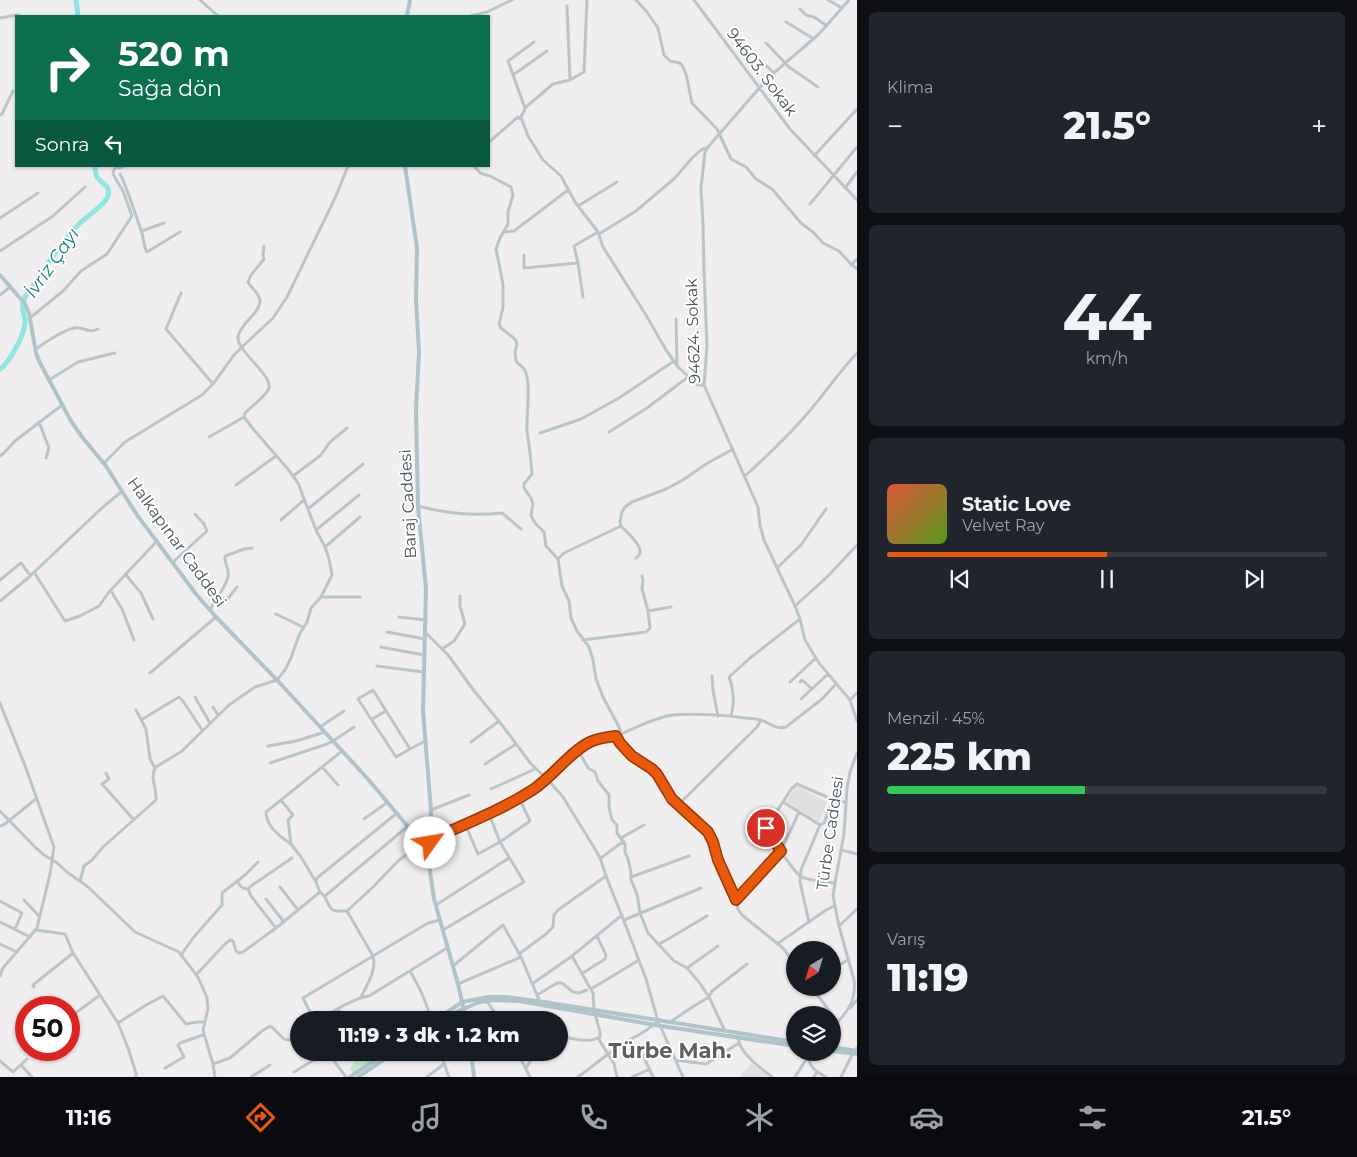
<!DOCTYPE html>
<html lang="tr">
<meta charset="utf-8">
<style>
body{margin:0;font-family:Montserrat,sans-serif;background:#20242c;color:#f1f3f6;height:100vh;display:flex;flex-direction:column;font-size:19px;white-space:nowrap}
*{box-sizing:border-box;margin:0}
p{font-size:16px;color:#9ea1a6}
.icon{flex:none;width:28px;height:28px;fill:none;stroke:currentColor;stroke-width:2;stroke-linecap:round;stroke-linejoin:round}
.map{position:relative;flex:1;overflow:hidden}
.panel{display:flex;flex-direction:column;gap:12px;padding:12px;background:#0d0f14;width:500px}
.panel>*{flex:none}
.guide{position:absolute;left:15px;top:15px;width:475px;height:152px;border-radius:0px;box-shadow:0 1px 4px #0004;background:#0b6e4f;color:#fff;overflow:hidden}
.needle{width:32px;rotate:218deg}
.fabs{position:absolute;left:786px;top:941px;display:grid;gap:10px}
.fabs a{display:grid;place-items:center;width:55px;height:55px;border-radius:50%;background:#171b24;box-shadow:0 1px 4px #0004;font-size:25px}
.speed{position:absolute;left:15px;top:996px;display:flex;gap:10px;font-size:25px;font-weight:700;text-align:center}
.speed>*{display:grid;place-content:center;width:65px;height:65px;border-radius:50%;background:#171b24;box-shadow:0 1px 4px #0004;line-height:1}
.speed .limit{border:8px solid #d22;background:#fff;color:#111}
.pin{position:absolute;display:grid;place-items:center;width:42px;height:42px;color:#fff;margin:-21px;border:2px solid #fff;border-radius:50%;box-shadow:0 1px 5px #0007}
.me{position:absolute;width:55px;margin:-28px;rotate:58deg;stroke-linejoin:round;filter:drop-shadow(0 0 4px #0008)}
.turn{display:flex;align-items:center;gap:18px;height:105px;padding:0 20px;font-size:22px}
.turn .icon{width:65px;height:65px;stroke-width:2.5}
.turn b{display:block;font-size:35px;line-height:42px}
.then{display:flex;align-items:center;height:48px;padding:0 20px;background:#0003;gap:10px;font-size:19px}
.big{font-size:38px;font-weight:800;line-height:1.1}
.panel .card{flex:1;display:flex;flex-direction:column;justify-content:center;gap:8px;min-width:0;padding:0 18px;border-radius:8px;background:#20242c}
.panel .dial{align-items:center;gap:0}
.dial b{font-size:65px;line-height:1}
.song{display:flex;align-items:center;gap:15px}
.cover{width:60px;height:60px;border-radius:8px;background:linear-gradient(135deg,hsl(10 70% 55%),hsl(90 70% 35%))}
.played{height:5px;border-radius:2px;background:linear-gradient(90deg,#ea580c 50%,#363941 50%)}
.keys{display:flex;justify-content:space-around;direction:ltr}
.heat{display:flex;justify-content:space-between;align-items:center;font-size:28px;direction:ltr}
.charge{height:8px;border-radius:4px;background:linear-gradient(90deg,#34c759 45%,#363941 0)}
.trip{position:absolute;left:290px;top:1011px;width:278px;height:50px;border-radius:25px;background:#171b24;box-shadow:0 1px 4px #0004;font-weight:800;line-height:50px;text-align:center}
.tab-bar{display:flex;height:80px;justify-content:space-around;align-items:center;background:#090b0e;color:#9ea1a6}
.tab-bar .icon{width:35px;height:35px}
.tab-bar .current{color:#ea580c}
.tab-bar b{font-size:22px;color:#f1f3f6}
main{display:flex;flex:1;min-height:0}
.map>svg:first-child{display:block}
.education{fill:#e1dfe0}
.green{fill:#bfebc7}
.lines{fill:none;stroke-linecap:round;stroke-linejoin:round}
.river{stroke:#90e4e4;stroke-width:5}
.minor{stroke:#bac5ca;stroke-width:3}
.major{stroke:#b0c3cb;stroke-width:4}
.route-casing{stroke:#983908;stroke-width:12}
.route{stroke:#ea580c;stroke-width:9}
.labels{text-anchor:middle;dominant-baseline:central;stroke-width:4;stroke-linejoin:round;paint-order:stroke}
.street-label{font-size:16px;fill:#48555a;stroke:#fff}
.water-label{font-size:18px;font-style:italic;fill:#178081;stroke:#fff}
.district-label{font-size:21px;font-weight:bold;fill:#5b6062;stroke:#fff}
</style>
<main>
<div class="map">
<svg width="857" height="1077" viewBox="0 0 857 1077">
<rect width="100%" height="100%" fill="#f0eeee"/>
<path class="education" d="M796,786l31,16 -8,20 -33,-20z
M752,1063l16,14h-29z"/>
<path class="green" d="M360,1053h21l-1,2 -27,18 -3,-4z"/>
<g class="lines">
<path class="river" d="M76,0l2,16
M0,369c10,-7 23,-32 25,-45 1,-12 -6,-12 0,-27 18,-25 33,-52 55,-74 7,-7 25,-18 28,-27 3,-11 -6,-11 -11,-19 -1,-3 -2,-7 -2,-11"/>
<path class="minor" d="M200,0l18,16
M636,0l11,12 11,16 6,27 6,6 10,2 3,4 3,7 6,29 25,26 14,30 15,8 10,12 16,10 29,34 13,10 9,10 16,8 10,11 8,7
M694,0l96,129 67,71
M828,0l14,8
M849,0l-30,34 -51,44 -60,69 -3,5 -4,36 2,35 1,47 3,76 -3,39 54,122 2,18 4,15 31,66 5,13 5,21 14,23 31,37
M800,9l6,6 8,2 13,9
M470,16l17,-4 25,-12
M0,18l18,-3 2,1
M786,22l28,17
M766,43l23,24 29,20
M752,53l21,19
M513,75l34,-24
M570,80l14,-8 3,-72
M525,108l-17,-47 26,-19
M0,115l2,-1 11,-23
M520,119l6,-12 27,-23 17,-4 -3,-74
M489,142l29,-25 4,3 6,16 15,24 18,16 14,26 23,30 5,15 43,68 20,35 13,18 19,17h6
M814,156l43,-47
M474,166l6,7 10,3 21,11 2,8 -5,17v12l-8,14 -4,11 7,35v24l-4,16 2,4 14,11 2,5 -2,8 1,9c2,3 6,5 8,8 8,11 2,48 3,62 0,3 1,4 1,7 2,12 3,24 4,36l-8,10v4l7,10 2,6 -2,11 4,8 9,9 2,14 12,13
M120,174c9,18 14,37 21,56 3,7 2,16 6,22l33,-20
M845,188l12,-16
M810,204l47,-57
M578,206l39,-24
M0,218l38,-25
M142,231l22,-8
M504,232l10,-1 54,-41
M599,234l37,-23 39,-33 17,-20 9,-8 5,-2
M0,251l53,-35 32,-29
M524,255v13l54,-5
M851,265l6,-6
M181,293l-15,36 47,55
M0,295l10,-8
M583,297l-5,-34 -4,-17 24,-14
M30,318l33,-27 18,-20 26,-17 25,-38 -9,-25 -10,-17 1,-5 4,-2 1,1 6,-2
M676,319l1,44
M36,349c8,-6 33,-23 43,-21 8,1 10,5 19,1
M49,380l29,-18 37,-9
M39,422l10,26 -3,10
M609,432l38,-24 41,-31
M540,433l41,-14 38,-21 55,-37
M209,437l35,-20
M0,456l4,-3 11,-12 47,-36
M104,463l21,-21 77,-47 11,-11 21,-29 8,-8 31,-29 14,-21 49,-101 12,-30
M293,476l28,-21 9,-13 17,-14
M745,476c22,-20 43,-40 63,-63 17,-20 31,-41 49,-60
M236,485l40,-29
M418,506c29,8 54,10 84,7l19,16
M308,509l55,-45
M281,520l23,-20
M621,526c7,8 28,24 15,32
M316,530l43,-35
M325,547l35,-30
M173,562l34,-31 -3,-7 -9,-10
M778,567l23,-22 25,-36
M34,572l31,49 15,-5 19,-10 10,-14 48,-51
M126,575l15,18 12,26
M0,580l21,-17 9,12
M111,591l11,18 12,31
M219,595l7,6 11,-14
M321,597h39
M0,601l28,-23 75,-71 17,-14
M795,606l33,-30 29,-31
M211,611c0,-7 4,-10 7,-15 4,-5 8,-13 10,-19 2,-7 -4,-14 -3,-21l19,-7 8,-1
M648,611l23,-4
M276,614l27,13
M399,617l27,3
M387,632l38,7
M426,633l22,22 27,37 27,33 29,39 16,15 16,18 32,52 5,9 6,18 23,58 17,45 12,42 25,56
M583,640l63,-8 4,-4 -2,-17 -6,-22 1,-8 -1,-5
M381,647l43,8
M442,649l12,-8 11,-17 -5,-18v-10
M377,666l46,6
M150,673l66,-56
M712,676l1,15 5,25
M790,682l26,-24
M800,682l2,-2 10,9
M857,693l-7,7 7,21
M195,697l15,26
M801,699l27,-25
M0,703l24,60 30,84 -4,27 -13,54 -34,40 -3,8
M213,707l5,8
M136,710l10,19 4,30 5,9
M731,716c4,-13 3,-25 -2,-39l21,-19 50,-39
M372,719l14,-8
M141,720l38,-23 4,4 19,29
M320,727l24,-16
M621,734l-2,-7 -16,-30 -7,-18 -3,-19 -4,-13 -12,-16 -6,-13 -2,-17 -7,-15 -4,-27 6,-6 57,-27 -1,-4 2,-10 3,-5 7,-5 34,-13 17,-9 23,-16 27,-15
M621,734c16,-7 33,-16 51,-19 20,-2 53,0 73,3 5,0 11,1 16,2 9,3 15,10 25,7l36,-28 14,-15
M471,742l28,-21
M268,746l28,-5 29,-9
M410,749l-37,-59 -15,9 38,58 14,-8 15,-8
M578,750l10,18 7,4 3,9 11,14v12l3,13 5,5v8l8,11v8l3,7 3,13v8l6,14 3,19 8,20 26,28 13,7 12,14 10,15 16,34
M270,763l57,-19 6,-3 21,-14
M485,764l31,-20
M323,768l15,17
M106,773l3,6 -7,5 32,36
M491,789l44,-20
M281,800l12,15 -5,5 3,24 10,13 15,25
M783,802l37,23 4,-2 9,-24
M678,805l79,-78 4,-7
M431,810l38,-15
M0,811l36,37 8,7 12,7 11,10 21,15 47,45 44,20 6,8 13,17 9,21 1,11 -5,21 10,34 2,13
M364,819l24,-17
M465,824l13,30 22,-12 30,-21 -11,-23
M0,826l5,-2 32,-26
M621,838l23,-13
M430,840c35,-16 72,-30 104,-51 19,-12 37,-39 56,-47 8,-4 17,-5 26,-6l4,7 12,13 20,13 5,4 15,26 36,33 5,10 5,18 18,40 2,9 4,6 41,33 12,16
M291,844c-11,-7 -25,-18 -25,-32l76,-61
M841,850l16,4
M601,858l20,-15 4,1
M631,877l58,-21
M80,881l4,-15 8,-6 11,-13 53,-47c1,-12 -7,-23 0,-33l26,-16 47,-46 26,-18 22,-7 8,-10 6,-12 8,-23 8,-13 4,-14 10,-11 11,-22 -3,-16 -4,-12 -9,-17 -18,-47 -11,-15 -33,-38 -10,-13 1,-4c6,-6 22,-18 24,-25 4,-12 -33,-38 -31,-51 2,-13 22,-24 22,-36 0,-7 -9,-13 -12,-19l3,-7 13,-16 -1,-4 1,-9
M237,881c3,5 5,8 11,8
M835,883c-10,-1 -27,-2 -35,-7 -6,-5 -31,-40 -34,-48l26,-40 5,-4 39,17 10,1
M280,887l18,23
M320,892l-4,-10 1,-4 80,-65
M325,896l83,-70
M266,899l18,23
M24,900l15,16
M736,900l45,-49 18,-39
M0,901l22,12 -7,16
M436,905l73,-47
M347,911l26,45c4,14 -6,29 -12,41
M624,920l77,-32
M0,922l30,15
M809,922l-9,-40 1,-12 19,-45
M839,926l18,-17
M276,928l-25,-32 -3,-7 3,-3 41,-28
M36,930l29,4 8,19 45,70 10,25 8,25v4
M443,930l81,-48 -24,-40 -11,-28
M0,944l17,8
M777,944l49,-34 8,-4
M658,945l49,-29
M519,954l27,-20 7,-7 1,-12 4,-5 48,-34
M181,955l12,-17 29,-33v-12l23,-18 13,-13
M453,966l50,-41 18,32 19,45
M687,968l31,-22
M832,970l17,-11
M410,971c9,16 17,31 21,49
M583,973l22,-14 1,-4 -9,-19
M196,975l29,-31 5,-4 3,1 3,10 3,2 4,-1 33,-24 44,-36c7,4 7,14 13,18 4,2 10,1 14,1l26,-24 25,-26 22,-17
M458,984l63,-27
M532,984l40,-28 50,-41
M34,987l-1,-2 40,-32
M812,988l26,34
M591,989l48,-29
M537,995l20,-12h5l11,9 6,1 8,-3
M487,1001l12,19
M850,1008l7,-8
M338,1009l6,11
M69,1018l31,-23
M314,1020l-11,-22 125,-75 12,-3
M320,1020c15,-10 32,-21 49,-24l78,-48
M670,1022l24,-16 15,-9 3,-6 35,-27
M118,1023l28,-18 17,-9 23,28 11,-2h8
M832,1028c14,-14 25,-27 22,-48l-15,-54 -6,-30 2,-13 9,-49 3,-45 3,-17 7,-19
M559,1036c13,2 29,8 41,1v-5l-6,-22 -1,-17 -21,-37
M598,1038l16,26 3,13
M738,1038c2,15 22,30 34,39
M330,1052l4,9 12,16
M440,1052l9,25
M517,1052l13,25
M808,1057c2,11 9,15 18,20
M676,1060l30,4 33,-21
M0,1061l13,11 14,-13
M213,1064l17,-6 32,-27 8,-5 3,2 11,11 5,1 10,-7
M21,1065l11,12
M165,1068l19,-11 -6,-12 2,-2 23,-8
M526,1068l7,-11 1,-5
M294,1072l33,-20
M251,1077l19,-12
M427,1077l17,-13
M578,1077c14,-10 27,-21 41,-31 13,-8 28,-14 39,-25
M632,1077l18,-8
M653,1077l-8,-17 -1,-5c7,-8 18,-6 27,-5
M795,1077l16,-25
M814,1077l3,-5
M841,1077l12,-24 4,-5"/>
<path class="major" d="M407,16l3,-16
M405,166l12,82 -1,52 3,52 -3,57 1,51 1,46 8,83 -3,122 8,99 -1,30
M0,275l25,29 4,9 7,40 4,10 31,58 11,16 24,29 31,49 59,79 20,23 61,63 90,98 53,63
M419.5 842a5.5 5.5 0 1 1 11 0a5.5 5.5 0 1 1-11 0Z
M430,843l-1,21 5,35 24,85 8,36
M422,846l6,16
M436,1020l26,-18 26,-5h18l38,5 251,40
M444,1020l14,-9 22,-9 14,-2 25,1 142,25 134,20
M832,1047l25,4
M832,1051l25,3
M471,1052l3,25
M350,1077l37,-25
M358,1077l37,-25"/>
</g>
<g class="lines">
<defs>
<path id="route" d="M430,843v-3c35,-16 72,-30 104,-51 19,-13 37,-38 56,-47 8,-4 17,-5 26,-6l4,7 12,13 20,13 5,5 15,25 36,33 5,10 5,18 18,40 45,-49 -15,-23"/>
</defs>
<use href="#route" class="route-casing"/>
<use href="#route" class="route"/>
</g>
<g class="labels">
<g class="street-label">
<text transform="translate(762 72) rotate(53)">94603. Sokak</text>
<text transform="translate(693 331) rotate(-92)">94624. Sokak</text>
<text transform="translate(408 504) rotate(-93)">Baraj Caddesi</text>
<text transform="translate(177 542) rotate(54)">Halkapınar Caddesi</text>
<text transform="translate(830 833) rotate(-82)">Türbe Caddesi</text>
</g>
<g class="water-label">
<text transform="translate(52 263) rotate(-55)">İvriz Çayı</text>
</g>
<g class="district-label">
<text x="670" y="1050">Türbe Mah.</text>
</g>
</g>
</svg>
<div class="fabs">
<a><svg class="needle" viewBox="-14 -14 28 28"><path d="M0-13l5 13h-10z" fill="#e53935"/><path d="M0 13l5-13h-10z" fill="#9ea1a6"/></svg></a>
<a><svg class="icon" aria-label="layers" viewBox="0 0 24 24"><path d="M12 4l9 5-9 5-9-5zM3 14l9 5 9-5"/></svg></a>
</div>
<div class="speed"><div class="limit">50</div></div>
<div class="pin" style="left:766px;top:828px;background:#d93025"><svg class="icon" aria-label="arrive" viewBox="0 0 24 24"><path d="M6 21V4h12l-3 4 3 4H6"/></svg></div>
<svg class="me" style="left:430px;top:843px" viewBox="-20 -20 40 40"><circle r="19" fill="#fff"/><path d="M0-13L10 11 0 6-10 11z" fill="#ea580c"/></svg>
<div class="trip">11:19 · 3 dk · 1.2 km</div>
<div class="guide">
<div class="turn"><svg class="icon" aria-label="right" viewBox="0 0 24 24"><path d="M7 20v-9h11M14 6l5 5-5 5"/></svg><div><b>520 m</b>Sağa dön</div></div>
<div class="then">Sonra<svg class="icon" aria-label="left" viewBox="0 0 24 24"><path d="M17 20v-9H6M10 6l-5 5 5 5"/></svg></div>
</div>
</div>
<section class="panel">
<div class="card"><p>Klima</p>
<div class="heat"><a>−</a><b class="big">21.5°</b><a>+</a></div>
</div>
<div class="card dial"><b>44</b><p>km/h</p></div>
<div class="card">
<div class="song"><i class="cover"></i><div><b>Static Love</b><p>Velvet Ray</p></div></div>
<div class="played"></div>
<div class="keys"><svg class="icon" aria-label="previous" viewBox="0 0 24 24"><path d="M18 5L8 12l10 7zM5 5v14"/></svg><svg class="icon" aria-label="pause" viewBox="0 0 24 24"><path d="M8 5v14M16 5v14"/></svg><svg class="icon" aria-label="next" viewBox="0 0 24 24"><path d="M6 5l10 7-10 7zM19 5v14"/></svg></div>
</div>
<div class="card"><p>Menzil · 45%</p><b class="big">225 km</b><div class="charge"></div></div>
<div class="card"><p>Varış</p><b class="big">11:19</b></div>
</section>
</main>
<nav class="tab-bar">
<b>11:16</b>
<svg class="icon current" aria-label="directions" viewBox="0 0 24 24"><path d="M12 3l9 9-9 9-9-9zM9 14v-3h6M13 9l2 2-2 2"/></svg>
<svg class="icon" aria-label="music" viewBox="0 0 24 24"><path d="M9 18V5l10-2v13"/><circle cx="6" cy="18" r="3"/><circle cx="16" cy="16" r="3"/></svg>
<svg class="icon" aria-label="phone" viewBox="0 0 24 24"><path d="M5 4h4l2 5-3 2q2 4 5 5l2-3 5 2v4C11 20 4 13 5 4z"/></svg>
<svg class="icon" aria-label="climate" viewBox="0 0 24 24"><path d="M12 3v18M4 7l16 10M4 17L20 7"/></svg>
<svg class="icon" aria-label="car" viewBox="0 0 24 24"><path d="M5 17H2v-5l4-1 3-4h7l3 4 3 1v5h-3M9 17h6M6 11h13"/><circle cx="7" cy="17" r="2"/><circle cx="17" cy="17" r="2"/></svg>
<svg class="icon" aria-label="filters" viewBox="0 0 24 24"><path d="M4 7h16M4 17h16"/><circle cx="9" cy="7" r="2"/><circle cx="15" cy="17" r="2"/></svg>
<b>21.5°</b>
</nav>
